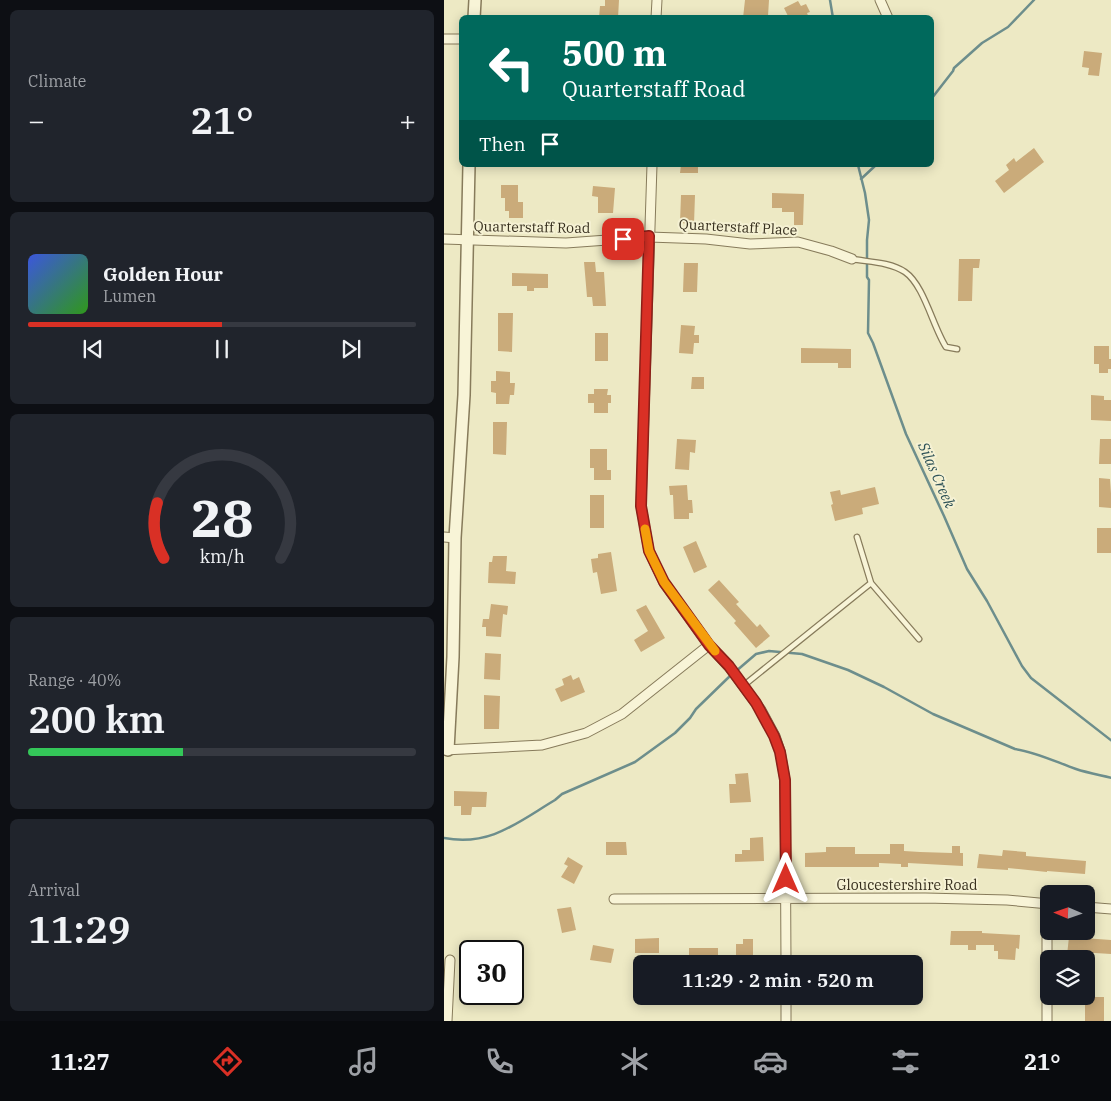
<!DOCTYPE html>
<meta charset="utf-8">
<style>
body{margin:0;font-family:"IBM Plex Serif",serif;background:#20242c;color:#f1f3f6;height:100vh;display:flex;flex-direction:column;font-size:19px;white-space:nowrap}
*{box-sizing:border-box;margin:0}
p{font-size:16px;color:#9ea1a6}
.icon{flex:none;width:28px;height:28px;fill:none;stroke:currentColor;stroke-width:2;stroke-linecap:round;stroke-linejoin:round}
.map{position:relative;flex:1;overflow:hidden}
.sheet{display:flex;flex-direction:column;gap:10px;padding:10px;background:#0d0f14;width:444px}
.sheet>*{flex:none}
.hud{position:absolute;left:15px;top:15px;width:475px;height:152px;border-radius:8px;box-shadow:0 2px 12px #0003;background:#00695c;color:#fff;overflow:hidden}
.needle{width:32px;rotate:272deg}
.controls{position:absolute;left:596px;top:885px;display:grid;gap:10px}
.controls a{display:grid;place-items:center;width:55px;height:55px;border-radius:8px;background:#171b24;box-shadow:0 2px 12px #0003;font-size:25px}
.speed{position:absolute;left:15px;top:940px;display:flex;gap:10px;font-size:25px;font-weight:700;text-align:center}
.speed>*{display:grid;place-content:center;width:65px;height:65px;border-radius:50%;background:#171b24;box-shadow:0 2px 12px #0003;line-height:1}
.speed .limit{border:2px solid #111;border-radius:8px;background:#fff;color:#111}
.pin{position:absolute;display:grid;place-items:center;width:42px;height:42px;color:#fff;margin:-21px;border-radius:10px;box-shadow:0 2px 8px #0006}
.me{position:absolute;width:55px;margin:-28px;rotate:0deg;stroke-linejoin:round;filter:drop-shadow(0 0 4px #0008)}
.turn{display:flex;align-items:center;gap:18px;height:105px;padding:0 20px;font-size:22px}
.turn .icon{width:65px;height:65px;stroke-width:2.5}
.turn b{display:block;font-size:35px;line-height:42px}
.then{display:flex;align-items:center;height:48px;padding:0 20px;background:#0003;gap:10px;font-size:19px}
.big{font-size:38px;font-weight:600;line-height:1.1}
.sheet .card{flex:1;display:flex;flex-direction:column;justify-content:center;gap:8px;min-width:0;padding:0 18px;border-radius:8px;background:#20242c}
.sheet .dial{align-items:center;gap:0}
.dial svg{height:130px;overflow:visible;fill:none;stroke:#363941;stroke-width:7;stroke-linecap:round;text-anchor:middle}
.dial text{fill:#f1f3f6;stroke:none}
.song{display:flex;align-items:center;gap:15px}
.cover{width:60px;height:60px;border-radius:8px;background:linear-gradient(135deg,hsl(230 70% 55%),hsl(110 70% 35%))}
.played{height:5px;border-radius:2px;background:linear-gradient(90deg,#d93025 50%,#363941 50%)}
.keys{display:flex;justify-content:space-around;direction:ltr}
.heat{display:flex;justify-content:space-between;align-items:center;font-size:28px;direction:ltr}
.charge{height:8px;border-radius:4px;background:linear-gradient(90deg,#34c759 40%,#363941 0)}
.trip{position:absolute;left:189px;top:955px;width:290px;height:50px;border-radius:8px;background:#171b24;box-shadow:0 2px 12px #0003;font-weight:600;line-height:50px;text-align:center}
.dock{display:flex;height:80px;justify-content:space-around;align-items:center;background:#090b0e;color:#9ea1a6}
.dock .icon{width:35px;height:35px}
.dock .on{color:#d93025}
.dock b{font-size:22px;color:#f1f3f6}
main{display:flex;flex:1;min-height:0}
.map>svg:first-child{display:block}
.lines{fill:none;stroke-linecap:round;stroke-linejoin:round}
.stream{stroke:#6d8e8c;stroke-width:2.5}
.building{fill:#caab7a}
.service-casing{stroke:#877b5b;stroke-width:7}
.minor-casing{stroke:#877b5b;stroke-width:11}
.tertiary-casing{stroke:#877b5b;stroke-width:14}
.service{stroke:#f8f4d7;stroke-width:4.5}
.minor{stroke:#f8f4d7;stroke-width:9}
.tertiary{stroke:#f8f4d7;stroke-width:11}
.route-casing{stroke:#8d1f18;stroke-width:12}
.route{stroke:#d93025;stroke-width:9}
.slow{stroke:#f59e0b;stroke-width:9}
.labels{text-anchor:middle;dominant-baseline:central;stroke-width:4;stroke-linejoin:round;paint-order:stroke}
.street-label{font-size:14px;fill:#372f1e;stroke:#f5f1d3}
.water-label{font-size:15px;font-style:italic;fill:#2e5257;stroke:#f5f1d3}
</style>
<main>
<section class="sheet">
<div class="card"><p>Climate</p>
<div class="heat"><a>−</a><b class="big">21°</b><a>+</a></div>
</div>
<div class="card">
<div class="song"><i class="cover"></i><div><b>Golden Hour</b><p>Lumen</p></div></div>
<div class="played"></div>
<div class="keys"><svg class="icon" aria-label="previous" viewBox="0 0 24 24"><path d="M18 5L8 12l10 7zM5 5v14"/></svg><svg class="icon" aria-label="pause" viewBox="0 0 24 24"><path d="M8 5v14M16 5v14"/></svg><svg class="icon" aria-label="next" viewBox="0 0 24 24"><path d="M6 5l10 7-10 7zM19 5v14"/></svg></div>
</div>
<div class="card dial"><svg viewBox="0 0 100 80">
<path d="M14 69A42 42 0 1 1 86 69"/>
<path d="M14 69A42 42 0 0 1 10 35" stroke="#d93025"/>
<text x="50" y="56" font-size="32" font-weight="700">28</text>
<text x="50" y="72" font-size="11">km/h</text>
</svg></div>
<div class="card"><p>Range · 40%</p><b class="big">200 km</b><div class="charge"></div></div>
<div class="card"><p>Arrival</p><b class="big">11:29</b></div>
</section>
<div class="map">
<svg width="668" height="1021" viewBox="0 0 668 1021">
<rect width="100%" height="100%" fill="#ede9c4"/>
<g class="lines">
<path class="stream" d="M386,0l3,18
M488,98l21,-27 1,-3 28,-25 26,-16 26,-27
M414,165l7,28 4,27 -2,20v37l2,3 -1,53 5,10 33,91 38,82 23,53 20,32 35,65 9,12 81,63
M417,179l15,-14
M291,672l21,-18 13,-3 33,3 46,16 36,17 49,27 82,35c21,3 41,13 61,20 12,4 24,6 36,9
M0,838c46,9 74,-16 111,-38l7,-6 73,-32 40,-29 15,-15 6,-9 35,-34"/>
</g>
<path class="building" d="M161,0h14l-1,18h-19l1,-12h5z
M301,0h24l-1,16 -14,-1 -1,3h-10z
M354,1l3,5 5,-2 4,8 -3,1 2,5h-20l-5,-10z
M640,51l18,2 -3,23 -11,-1 1,-7 -7,-1z
M590,148l10,14 -40,31 -9,-12 14,-11 -3,-5 8,-7 2,4z
M237,165h17v8h-18z
M57,185h17v17h5v16h-14v-7h-4v-13h-4z
M149,186l22,2 -2,25h-15v-16l-6,-1z
M328,193l32,1 -1,31h-9v-13h-12v-4h-10z
M237,195h14l-1,29 -14,-1z
M515,259h21l-1,9h-6l-1,33h-14z
M140,262h11l1,10h8l2,34h-13l-1,-9h-5z
M240,263h14l-1,29h-14z
M68,273l36,1v14h-14v3h-7v-5h-15z
M54,313h15l-1,39 -14,-1z
M237,325l14,1 -1,9h5v8h-5l-1,11 -14,-1z
M151,333h13v28h-13z
M650,346h15v13h3v10h-4v4h-9v-9h-5z
M357,348l50,1v19h-13v-5h-37z
M52,371l14,1v11h5l-1,12h-4l-1,9h-13v-11l-5,-1v-11h5z
M248,377h12v12h-13z
M150,389h14l-1,6h4v8h-3v10h-14v-10h-6v-9h6z
M647,395l13,1v4h8v21l-21,-1z
M49,422h14l-1,33 -13,-1z
M233,439l19,1 -1,13 -5,-1 -1,18 -14,-1z
M656,439h12v25h-13z
M146,449h17v21h4v10h-17v-12h-4z
M655,478l11,1 2,29 -13,-1z
M243,485l1,15h4l1,13h-4v6h-15l-1,-24h-3l-1,-9z
M431,487l4,17 -17,4 1,6 -28,7 -4,-16 2,-1 -3,-12 10,-2 1,5z
M146,495h14v33h-14z
M653,528h15v25h-15z
M252,541l11,26 -13,6 -11,-26z
M167,552l6,39 -16,3 -4,-22 -4,1 -2,-14 7,-1v-4z
M49,556h14l-1,15 10,1 -1,12 -27,-1 1,-21h3z
M275,580l20,22 -3,2 21,23 3,-3 10,12 -14,12 -22,-25 2,-2 -28,-31z
M47,604l17,2 -1,9 -4,-1 -2,23 -15,-1v-9h-4l1,-8h6z
M202,605l19,33 -24,14 -7,-12 14,-9 -12,-21z
M41,653l16,1 -1,26 -16,-1z
M127,675l2,5 6,-3 6,15 -24,10 -6,-13 9,-4 -2,-6z
M40,695l16,1 -1,33h-15z
M304,773l3,29 -21,1 -1,-19h7l-1,-10z
M10,791l33,1 -1,15h-14l-1,8h-10v-9h-7z
M319,837l1,24 -29,1v-8h7v-4h8v-12z
M162,842h20l1,13h-21z
M446,844h14v7l16,1 32,1v-7h8v7h3v13l-55,-3v4h-7v-3l-22,-1v4h-74v-14l21,-1v-5h29v7h35z
M559,850l23,2v4l60,5 -1,13 -38,-3v1l-39,-4v2l-31,-2 2,-14 23,2z
M124,857l15,9 -9,18 -13,-7 7,-11 -4,-2z
M127,907l5,23 -14,3 -5,-24z
M507,931h31v2l38,2 -1,14 -3,-1 -1,12 -17,-1v-8h-4v-6h-18v5h-8v-5h-18z
M625,937l43,3v14l-33,-2v3h-12z
M215,938v15h-24v-14z
M299,939h10v25h-13v-8h-4v-12h7z
M149,945l21,4 -3,14 -21,-3z
M245,948h29v16h-29z
M641,997h19v24h-19z"/>
<g class="lines">
<defs>
<path id="service" d="M408,259c17,3 38,3 53,13 19,13 28,55 41,75l11,2
M427,583l48,56
M299,686l128,-103 -14,-46"/>
<path id="minor" d="M436,0l8,18
M212,18l1,-18
M0,39h18
M208,165l-11,341 8,45 15,32 45,62 20,22 32,43 14,26 5,15 5,29 1,184
M0,239l122,4 83,-6 57,2 44,5 48,-2 33,9 21,8
M0,537l11,1
M0,750l98,-5 44,-12 36,-19 87,-69
M170,899l311,-1 82,2 42,4
M642,907l26,2
M342,996v25
M3,1021l3,-61
M603,1021v-118"/>
<path id="tertiary" d="M30,18l1,-18
M4,750l5,-93 2,-119 9,-143 5,-230"/>
</defs>
<use href="#service" class="service-casing"/>
<use href="#minor" class="minor-casing"/>
<use href="#tertiary" class="tertiary-casing"/>
<use href="#service" class="service"/>
<use href="#minor" class="minor"/>
<use href="#tertiary" class="tertiary"/>
</g>
<g class="lines">
<defs>
<path id="route" d="M179,239l26,-3 -8,270 8,45 15,31 45,63 20,21 27,37 18,33 6,16 5,28 1,99"/>
</defs>
<use href="#route" class="route-casing"/>
<use href="#route" class="route"/>
<path class="slow" d="M201,529l4,22 15,31 51,69"/>
</g>
<g class="labels">
<g class="street-label">
<text transform="translate(88 227) rotate(1)">Quarterstaff Road</text>
<text transform="translate(294 227) rotate(3)">Quarterstaff Place</text>
<text x="463" y="885">Gloucestershire Road</text>
</g>
<g class="water-label">
<text transform="translate(493 475) rotate(66)">Silas Creek</text>
</g>
</g>
</svg>
<div class="controls">
<a><svg class="needle" viewBox="-14 -14 28 28"><path d="M0-13l5 13h-10z" fill="#e53935"/><path d="M0 13l5-13h-10z" fill="#9ea1a6"/></svg></a>
<a><svg class="icon" aria-label="layers" viewBox="0 0 24 24"><path d="M12 4l9 5-9 5-9-5zM3 14l9 5 9-5"/></svg></a>
</div>
<div class="speed"><div class="limit">30</div></div>
<div class="pin" style="left:179px;top:239px;background:#d93025"><svg class="icon" aria-label="arrive" viewBox="0 0 24 24"><path d="M6 21V4h12l-3 4 3 4H6"/></svg></div>
<svg class="me" style="left:342px;top:879px" viewBox="-20 -20 40 40"><path d="M0-17L14 15 0 8-14 15z" fill="#d93025" stroke="#fff" stroke-width="4"/></svg>
<div class="trip">11:29 · 2 min · 520 m</div>
<div class="hud">
<div class="turn"><svg class="icon" aria-label="left" viewBox="0 0 24 24"><path d="M17 20v-9H6M10 6l-5 5 5 5"/></svg><div><b>500 m</b>Quarterstaff Road</div></div>
<div class="then">Then<svg class="icon" aria-label="arrive" viewBox="0 0 24 24"><path d="M6 21V4h12l-3 4 3 4H6"/></svg></div>
</div>
</div>
</main>
<nav class="dock">
<b>11:27</b>
<svg class="icon on" aria-label="directions" viewBox="0 0 24 24"><path d="M12 3l9 9-9 9-9-9zM9 14v-3h6M13 9l2 2-2 2"/></svg>
<svg class="icon" aria-label="music" viewBox="0 0 24 24"><path d="M9 18V5l10-2v13"/><circle cx="6" cy="18" r="3"/><circle cx="16" cy="16" r="3"/></svg>
<svg class="icon" aria-label="phone" viewBox="0 0 24 24"><path d="M5 4h4l2 5-3 2q2 4 5 5l2-3 5 2v4C11 20 4 13 5 4z"/></svg>
<svg class="icon" aria-label="climate" viewBox="0 0 24 24"><path d="M12 3v18M4 7l16 10M4 17L20 7"/></svg>
<svg class="icon" aria-label="car" viewBox="0 0 24 24"><path d="M5 17H2v-5l4-1 3-4h7l3 4 3 1v5h-3M9 17h6M6 11h13"/><circle cx="7" cy="17" r="2"/><circle cx="17" cy="17" r="2"/></svg>
<svg class="icon" aria-label="filters" viewBox="0 0 24 24"><path d="M4 7h16M4 17h16"/><circle cx="9" cy="7" r="2"/><circle cx="15" cy="17" r="2"/></svg>
<b>21°</b>
</nav>
